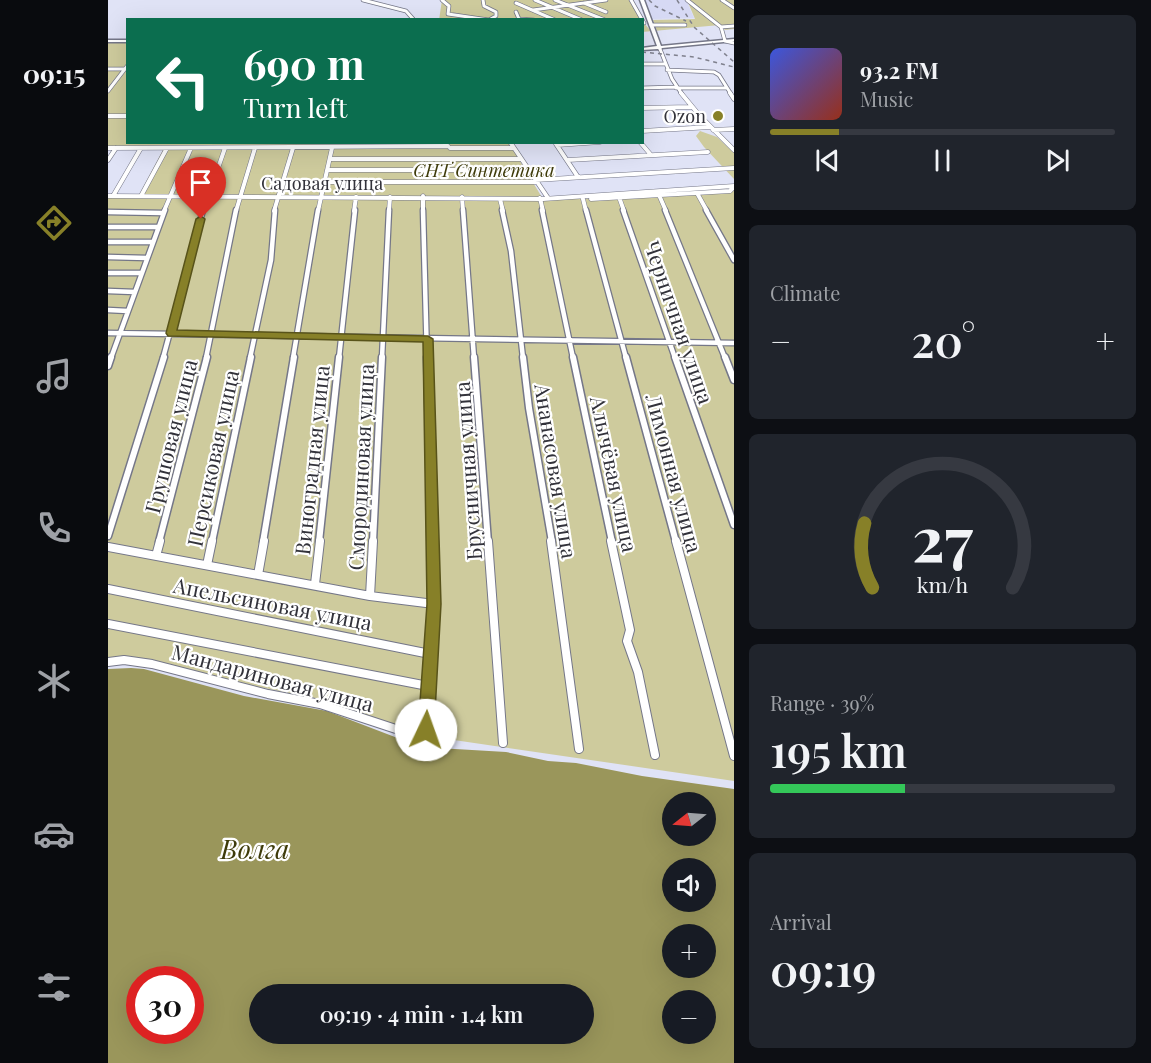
<!DOCTYPE html>
<meta charset="utf-8">
<style>
body{margin:0;font-family:"Playfair Display",serif;background:#20242c;color:#f1f3f6;height:100vh;display:flex;flex-direction:column;font-size:22px;white-space:nowrap}
*{box-sizing:border-box;margin:0}
p{font-size:20px;color:#9ea1a6}
.icon{flex:none;width:33px;height:33px;fill:none;stroke:currentColor;stroke-width:2;stroke-linecap:round;stroke-linejoin:round}
.map{position:relative;flex:1;overflow:hidden}
.details{display:flex;flex-direction:column;gap:15px;padding:15px;background:#0d0f14;width:417px}
.details>*{flex:none}
.hud{position:absolute;left:18px;top:18px;width:518px;height:126px;border-radius:0px;box-shadow:0 6px 24px #0002;background:#0b6e4f;color:#fff;overflow:hidden}
.needle{width:39px;rotate:253deg}
.buttons{position:absolute;left:554px;top:792px;display:grid;gap:12px}
.buttons a{display:grid;place-items:center;width:54px;height:54px;border-radius:50%;background:#171b24;box-shadow:0 6px 24px #0002;font-size:30px}
.speed{position:absolute;left:18px;top:966px;display:flex;gap:12px;font-size:30px;font-weight:700;text-align:center}
.speed>*{display:grid;place-content:center;width:78px;height:78px;border-radius:50%;background:#171b24;box-shadow:0 6px 24px #0002;line-height:1}
.speed .limit{border:9px solid #d22;background:#fff;color:#111}
.pin{position:absolute;display:grid;place-items:center;width:51px;height:51px;color:#fff;margin:-62px -26px;border-radius:50% 50% 50% 0;rotate:-45deg;box-shadow:0 0 6px #0007}
.pin .icon{rotate:45deg}
.me{position:absolute;width:66px;margin:-33px;rotate:3deg;stroke-linejoin:round;filter:drop-shadow(0 0 4px #0008)}
.turn{display:flex;align-items:center;gap:21px;height:126px;padding:0 18px;font-size:27px}
.turn .icon{width:78px;height:78px;stroke-width:2.5}
.turn b{display:block;font-size:42px;line-height:51px}
.big{font-size:45px;font-weight:600;line-height:1.1}
.details .tile{flex:1;display:flex;flex-direction:column;justify-content:center;gap:9px;min-width:0;padding:0 21px;border-radius:9px;background:#20242c}
.details .dial{align-items:center;gap:0}
.dial svg{height:156px;overflow:visible;fill:none;stroke:#363941;stroke-width:7;stroke-linecap:round;text-anchor:middle}
.dial text{fill:#f1f3f6;stroke:none}
.song{display:flex;align-items:center;gap:18px}
.cover{width:72px;height:72px;border-radius:9px;background:linear-gradient(135deg,hsl(230 70% 55%),hsl(10 70% 35%))}
.played{height:6px;border-radius:3px;background:linear-gradient(90deg,#878028 20%,#363941 20%)}
.keys{display:flex;justify-content:space-around;direction:ltr}
.heat{display:flex;justify-content:space-between;align-items:center;font-size:33px;direction:ltr}
.charge{height:9px;border-radius:4px;background:linear-gradient(90deg,#34c759 39%,#363941 0)}
.trip{position:absolute;left:141px;top:984px;width:345px;height:60px;border-radius:30px;background:#171b24;box-shadow:0 6px 24px #0002;font-weight:600;line-height:60px;text-align:center}
main{display:flex;flex:1;min-height:0}
.tab-bar{display:flex;flex-direction:column;width:108px;justify-content:space-around;align-items:center;background:#090b0e;color:#9ea1a6}
.tab-bar .icon{width:42px;height:42px}
.tab-bar .selected{color:#878028}
.tab-bar b{font-size:27px;color:#f1f3f6}
.map>svg:first-child{display:block}
.built{fill:#d6d9f4}
.green{fill:#cecb9d}
.water{fill:#9a965b;fill-rule:evenodd}
.lines{fill:none;stroke-linecap:round;stroke-linejoin:round}
.minor-far4-casing{stroke:#757788;stroke-width:4.5}
.minor-far3-casing{stroke:#757788;stroke-width:5}
.minor-far2-casing{stroke:#757788;stroke-width:7}
.minor-far1-casing{stroke:#757788;stroke-width:9}
.minor-casing{stroke:#757788;stroke-width:10}
.tertiary-casing{stroke:#757788;stroke-width:3}
.minor-far4{stroke:#fff;stroke-width:3}
.minor-far3{stroke:#fff;stroke-width:4}
.minor-far2{stroke:#fff;stroke-width:4.5}
.minor-far1{stroke:#fff;stroke-width:6}
.minor{stroke:#fff;stroke-width:8}
.tertiary{fill:#fff;fill-rule:evenodd}
.rail{stroke:#7f808d;stroke-width:1.5;stroke-dasharray:4 4;stroke-linecap:butt}
.route{fill:#878028;stroke:#58531a;stroke-width:1.5}
.poi-dot{fill:#878028;stroke:#fff;stroke-width:2}
.labels{text-anchor:middle;dominant-baseline:central;stroke-width:4.5;stroke-linejoin:round;paint-order:stroke}
.far-poi-label{font-size:18px;fill:#32323a;stroke:#fff;text-anchor:end}
.far-park-label{font-size:18px;font-style:italic;fill:#3f3c0b;stroke:#fff}
.far-street-label{font-size:18px;fill:#32323a;stroke:#fff}
.street-label{font-size:21px;fill:#32323a;stroke:#fff}
.near-water-label{font-size:27px;font-style:italic;fill:#3e3b0a;stroke:#fff}
</style>
<main>
<nav class="tab-bar">
<b>09:15</b>
<svg class="icon selected" aria-label="directions" viewBox="0 0 24 24"><path d="M12 3l9 9-9 9-9-9zM9 14v-3h6M13 9l2 2-2 2"/></svg>
<svg class="icon" aria-label="music" viewBox="0 0 24 24"><path d="M9 18V5l10-2v13"/><circle cx="6" cy="18" r="3"/><circle cx="16" cy="16" r="3"/></svg>
<svg class="icon" aria-label="phone" viewBox="0 0 24 24"><path d="M5 4h4l2 5-3 2q2 4 5 5l2-3 5 2v4C11 20 4 13 5 4z"/></svg>
<svg class="icon" aria-label="climate" viewBox="0 0 24 24"><path d="M12 3v18M4 7l16 10M4 17L20 7"/></svg>
<svg class="icon" aria-label="car" viewBox="0 0 24 24"><path d="M5 17H2v-5l4-1 3-4h7l3 4 3 1v5h-3M9 17h6M6 11h13"/><circle cx="7" cy="17" r="2"/><circle cx="17" cy="17" r="2"/></svg>
<svg class="icon" aria-label="filters" viewBox="0 0 24 24"><path d="M4 7h16M4 17h16"/><circle cx="9" cy="7" r="2"/><circle cx="15" cy="17" r="2"/></svg>
</nav>
<div class="map">
<svg width="626" height="1063" viewBox="0 0 626 1063">
<rect width="100%" height="100%" fill="#e0e3f6"/>
<path class="built" d="M536,0h42l8,18 -43,1z"/>
<path class="green" d="M334,0h187l12,19 -202,1z
M579,0h47v29l-9,1 -5,-5 -78,7v-11l9,10h6l-4,-11 42,-1z
M0,43h19l1,99 381,1 34,56h38l153,-8v590l-321,-47 -88,-34 -217,-43v-461l31,-1 25,-47h-56z
M592,131l17,6 17,16v26l-30,-32 -8,-11z"/>
<path class="water" d="M23,668l13,1 100,27 83,15 94,36 85,5 42,9 28,2 66,13 92,13v274h-626v-394zM597,802v34h-33v-34zM597,868v34h-33v-34zM597,934v34h-33v-34zM32,980h50v50h-50zM476,994v40h-324v-40zM597,1000v34h-33v-34z"/>
<g class="lines">
<defs>
<path id="minor-far4" d="M255,0l43,11 8,9
M334,0l7,6 -1,8 41,6 7,-4v-4l-12,-6 -1,-6
M427,0l47,20
M447,0l50,20
M523,0l13,23h-2
M579,0l34,27 4,14 9,2
M614,0l12,8
M408,3l39,17
M476,3l22,9
M425,10l73,-10
M408,12l3,7 15,1
M543,25h34
M613,27l13,-1
M552,49l12,30 10,15
M534,64h23
M0,69h16
M559,70l47,2 5,3 12,19
M534,88l33,-1
M568,88h51
M0,91l20,-26"/>
<path id="minor-far3" d="M573,93l19,23 34,34
M622,93l4,6
M534,108l48,-1
M0,116h20
M605,130l21,-1
M534,131l68,-4
M402,142l38,56
M532,142l11,13
M448,144l22,33
M449,145l43,-3
M0,148l340,-2
M342,148h63
M222,159h191
M0,160l8,-12
M460,160l140,-8
M219,170h202
M427,180l199,-12
M216,182h213
M589,193l10,18
M551,195l7,16
M0,196l435,3 191,-13
M5,196l28,-48
M33,196l26,-48
M315,196v15
M354,197l1,14
M511,197l5,14
M432,198l3,13
M392,199l3,12
M475,199l3,12
M483,199l139,-8 4,-4
M56,211l27,-63
M95,211l22,-63
M128,211l19,-63
M166,211l19,-63
M210,211l14,-63
M246,211l2,-14
M281,211l1,-14"/>
<path id="minor-far2" d="M315,210l4,148
M355,210l11,148
M394,210l9,41 12,107
M434,210l31,148
M478,210l40,148
M515,210l52,148
M557,210l60,148
M598,210l28,50
M0,212l55,1
M0,227h50
M0,242h44
M0,257l39,1
M0,273h32
M0,291l27,1
M0,310l20,1
M0,333l626,10
M3,358l54,-148
M55,358l40,-148
M98,358l30,-148
M142,358l21,-98 4,-50
M185,358l25,-148
M231,358l16,-148
M274,358l7,-148"/>
<path id="minor-far1" d="M319,357l5,185
M366,357l14,185
M415,357l6,51 23,134
M465,357l39,185
M518,357l50,185
M567,357l59,168
M617,357l9,23
M0,366l3,-9
M0,536l56,-179
M51,542l48,-185
M104,542l39,-185
M155,542l31,-185
M211,542l20,-185
M265,542l9,-185"/>
<path id="minor" d="M380,541l15,202
M443,541l28,208
M503,541l19,89 -3,11 11,31 17,83
M568,541l58,215
M0,547l262,49 64,8
M48,556l4,-15
M99,565l5,-24
M150,575l6,-34
M207,584l5,-43
M0,589l322,65
M262,596l3,-55
M0,624l320,62
M0,662l16,-2 28,4 116,30 52,10 94,31 12,-5 8,-126 -2,-63"/>
<path id="tertiary" d="M532,0h4l17,46 73,-7v2l-72,7 -2,2 -2,-1 -16,1v-2l15,-2z
M0,40h20v2h-20z"/>
</defs>
<use href="#minor-far4" class="minor-far4-casing"/>
<use href="#minor-far3" class="minor-far3-casing"/>
<use href="#minor-far2" class="minor-far2-casing"/>
<use href="#minor-far1" class="minor-far1-casing"/>
<use href="#minor" class="minor-casing"/>
<use href="#tertiary" class="tertiary-casing"/>
<use href="#minor-far4" class="minor-far4"/>
<use href="#minor-far3" class="minor-far3"/>
<use href="#minor-far2" class="minor-far2"/>
<use href="#minor-far1" class="minor-far1"/>
<use href="#minor" class="minor"/>
<use href="#tertiary" class="tertiary"/>
<path class="rail" d="M541,0l6,6 31,15
M569,0l17,27 40,35
M534,52l52,5 40,10"/>
</g>
<path class="route" d="M93,216l4,3 -28,111 251,6 5,3 8,265 -7,126 -2,5 -6,2 -6,-2 -2,-5 9,-126 -4,-262 -255,-6 -2,-3 30,-114z"/>
<circle class="poi-dot" cx="610" cy="116" r="6"/>
<g class="labels">
<g class="far-poi-label">
<text x="598" y="116">Ozon</text>
</g>
<g class="far-park-label">
<text x="376" y="170">СНТ Синтетика</text>
</g>
<g class="far-street-label">
<text x="214" y="183">Садовая улица</text>
</g>
<g class="street-label">
<text transform="translate(572 322) rotate(71)">Черничная улица</text>
<text transform="translate(62 436) rotate(-76)">Грушовая улица</text>
<text transform="translate(104 458) rotate(-78)">Персиковая улица</text>
<text transform="translate(203 460) rotate(-84)">Виноградная улица</text>
<text transform="translate(252 467) rotate(-87)">Смородиновая улица</text>
<text transform="translate(359 471) rotate(-94)">Брусничная улица</text>
<text transform="translate(449 471) rotate(81)">Ананасовая улица</text>
<text transform="translate(567 473) rotate(75)">Лимонная улица</text>
<text transform="translate(507 474) rotate(78)">Алычёвая улица</text>
<text transform="translate(165 603) rotate(11)">Апельсиновая улица</text>
<text transform="translate(165 677) rotate(15)">Мандариновая улица</text>
</g>
<g class="near-water-label">
<text x="147" y="848">Волга</text>
</g>
</g>
</svg>
<div class="buttons">
<a><svg class="needle" viewBox="-14 -14 28 28"><path d="M0-13l5 13h-10z" fill="#e53935"/><path d="M0 13l5-13h-10z" fill="#9ea1a6"/></svg></a>
<a><svg class="icon" aria-label="sound" viewBox="0 0 24 24"><path d="M4 9h4l5-4v14l-5-4H4zM17 9q2 3 0 6"/></svg></a>
<a>+</a>
<a>−</a>
</div>
<div class="speed"><div class="limit">30</div></div>
<div class="pin" style="left:93px;top:219px;background:#d93025"><svg class="icon" aria-label="arrive" viewBox="0 0 24 24"><path d="M6 21V4h12l-3 4 3 4H6"/></svg></div>
<svg class="me" style="left:318px;top:730px" viewBox="-20 -20 40 40"><circle r="19" fill="#fff"/><path d="M0-13L10 11 0 6-10 11z" fill="#878028"/></svg>
<div class="trip">09:19 · 4 min · 1.4 km</div>
<div class="hud">
<div class="turn"><svg class="icon" aria-label="left" viewBox="0 0 24 24"><path d="M17 20v-9H6M10 6l-5 5 5 5"/></svg><div><b>690 m</b>Turn left</div></div>
</div>
</div>
<section class="details">
<div class="tile">
<div class="song"><i class="cover"></i><div><b>93.2 FM</b><p>Music</p></div></div>
<div class="played"></div>
<div class="keys"><svg class="icon" aria-label="previous" viewBox="0 0 24 24"><path d="M18 5L8 12l10 7zM5 5v14"/></svg><svg class="icon" aria-label="pause" viewBox="0 0 24 24"><path d="M8 5v14M16 5v14"/></svg><svg class="icon" aria-label="next" viewBox="0 0 24 24"><path d="M6 5l10 7-10 7zM19 5v14"/></svg></div>
</div>
<div class="tile"><p>Climate</p>
<div class="heat"><a>−</a><b class="big">20°</b><a>+</a></div>
</div>
<div class="tile dial"><svg viewBox="0 0 100 80">
<path d="M14 69A42 42 0 1 1 86 69"/>
<path d="M14 69A42 42 0 0 1 10 36" stroke="#878028"/>
<text x="50" y="56" font-size="32" font-weight="700">27</text>
<text x="50" y="72" font-size="11">km/h</text>
</svg></div>
<div class="tile"><p>Range · 39%</p><b class="big">195 km</b><div class="charge"></div></div>
<div class="tile"><p>Arrival</p><b class="big">09:19</b></div>
</section>
</main>
